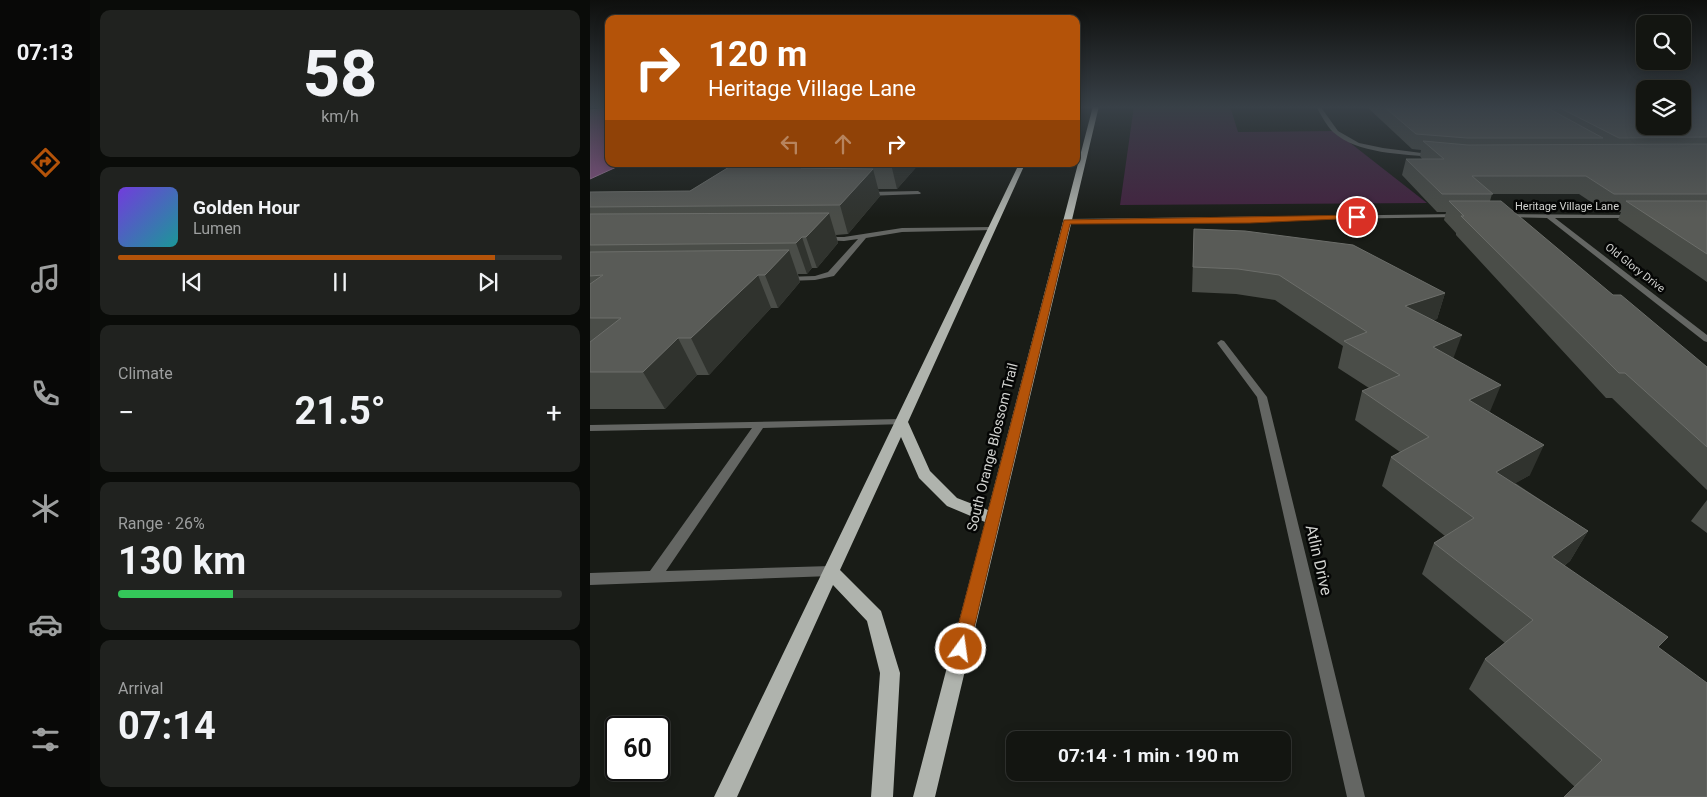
<!DOCTYPE html>
<meta charset="utf-8">
<style>
body{margin:0;font-family:Roboto,sans-serif;background:#20221f;color:#f1f3f6;height:100vh;display:flex;flex-direction:column;font-size:19px;white-space:nowrap}
*{box-sizing:border-box;margin:0}
p{font-size:16px;color:#9d9f9f}
.icon{flex:none;width:28px;height:28px;fill:none;stroke:currentColor;stroke-width:2;stroke-linecap:round;stroke-linejoin:round}
.map{position:relative;flex:1;overflow:hidden}
.side{display:flex;flex-direction:column;gap:10px;padding:10px;background:#0a0c09;width:500px}
.side>*{flex:none}
.hud{position:absolute;left:15px;top:15px;width:475px;height:152px;border-radius:10px;box-shadow:0 2px 12px #0003,0 0 0 1px #323431;background:#b45309;color:#fff;overflow:hidden}
.buttons{position:absolute;left:1046px;top:15px;display:grid;gap:10px}
.buttons a{display:grid;place-items:center;width:55px;height:55px;border-radius:10px;background:#131511;box-shadow:0 2px 12px #0003,0 0 0 1px #323431;font-size:25px}
.speed{position:absolute;left:15px;top:716px;display:flex;gap:10px;font-size:25px;font-weight:700;text-align:center}
.speed>*{display:grid;place-content:center;width:65px;height:65px;border-radius:50%;background:#131511;box-shadow:0 2px 12px #0003,0 0 0 1px #323431;line-height:1}
.speed .limit{border:2px solid #111;border-radius:8px;background:#fff;color:#111}
.pin{position:absolute;display:grid;place-items:center;width:42px;height:42px;color:#fff;margin:-21px;border:2px solid #fff;border-radius:50%;box-shadow:0 1px 5px #0007}
.me{position:absolute;width:55px;margin:-28px;rotate:14deg;stroke-linejoin:round;filter:drop-shadow(0 0 4px #0008)}
.turn{display:flex;align-items:center;gap:18px;height:105px;padding:0 20px;font-size:22px}
.turn .icon{width:65px;height:65px;stroke-width:2.5}
.turn b{display:block;font-size:35px;line-height:42px}
.lanes{display:flex;align-items:center;height:48px;padding:0 20px;background:#0003;justify-content:center;gap:25px;direction:ltr}
.lanes .off{opacity:.35}
.big{font-size:38px;font-weight:700;line-height:1.1}
.side .widget{flex:1;display:flex;flex-direction:column;justify-content:center;gap:8px;min-width:0;padding:0 18px;border-radius:10px;background:#20221f}
.side .dial{align-items:center;gap:0}
.dial b{font-size:65px;line-height:1}
.song{display:flex;align-items:center;gap:15px}
.cover{width:60px;height:60px;border-radius:8px;background:linear-gradient(135deg,hsl(260 70% 55%),hsl(180 70% 35%))}
.played{height:5px;border-radius:2px;background:linear-gradient(90deg,#b45309 85%,#323431 85%)}
.keys{display:flex;justify-content:space-around;direction:ltr}
.heat{display:flex;justify-content:space-between;align-items:center;font-size:28px;direction:ltr}
.charge{height:8px;border-radius:4px;background:linear-gradient(90deg,#34c759 26%,#323431 0)}
.trip{position:absolute;left:416px;top:731px;width:285px;height:50px;border-radius:10px;background:#131511;box-shadow:0 2px 12px #0003,0 0 0 1px #323431;font-weight:700;line-height:50px;text-align:center}
main{display:flex;flex:1;min-height:0}
.menu{display:flex;flex-direction:column;width:90px;justify-content:space-around;align-items:center;background:#080807;color:#9d9f9f}
.menu .icon{width:35px;height:35px}
.menu .on{color:#b45309}
.menu b{font-size:22px;color:#f1f3f6}
.map>svg:first-child{display:block}
.green{fill:#432340}
.water{fill:#8a5285;stroke:#a0799c}
.lines{fill:none;stroke-linecap:round;stroke-linejoin:round}
.service{fill:#646663;fill-rule:evenodd}
.minor{fill:#646663;fill-rule:evenodd}
.primary{fill:#afb3ad;fill-rule:evenodd}
.wall{fill:#4a4d48}
.shaded-wall{fill:#30332e}
.building{fill:#595b57;stroke:#6c6e6a}
.route{fill:#b45309;stroke:#753606}
.labels{text-anchor:middle;dominant-baseline:central;stroke-width:5;stroke-linejoin:round;paint-order:stroke}
.far-street-label{font-size:11px;fill:#d2d3d0;stroke:#050605}
.street-label{font-size:14px;fill:#d2d3d0;stroke:#050605}
.near-street-label{font-size:16px;fill:#d2d3d0;stroke:#050605}
</style>
<main>
<nav class="menu">
<b>07:13</b>
<svg class="icon on" aria-label="directions" viewBox="0 0 24 24"><path d="M12 3l9 9-9 9-9-9zM9 14v-3h6M13 9l2 2-2 2"/></svg>
<svg class="icon" aria-label="music" viewBox="0 0 24 24"><path d="M9 18V5l10-2v13"/><circle cx="6" cy="18" r="3"/><circle cx="16" cy="16" r="3"/></svg>
<svg class="icon" aria-label="phone" viewBox="0 0 24 24"><path d="M5 4h4l2 5-3 2q2 4 5 5l2-3 5 2v4C11 20 4 13 5 4z"/></svg>
<svg class="icon" aria-label="climate" viewBox="0 0 24 24"><path d="M12 3v18M4 7l16 10M4 17L20 7"/></svg>
<svg class="icon" aria-label="car" viewBox="0 0 24 24"><path d="M5 17H2v-5l4-1 3-4h7l3 4 3 1v5h-3M9 17h6M6 11h13"/><circle cx="7" cy="17" r="2"/><circle cx="17" cy="17" r="2"/></svg>
<svg class="icon" aria-label="filters" viewBox="0 0 24 24"><path d="M4 7h16M4 17h16"/><circle cx="9" cy="7" r="2"/><circle cx="15" cy="17" r="2"/></svg>
</nav>
<section class="side">
<div class="widget dial"><b>58</b><p>km/h</p></div>
<div class="widget">
<div class="song"><i class="cover"></i><div><b>Golden Hour</b><p>Lumen</p></div></div>
<div class="played"></div>
<div class="keys"><svg class="icon" aria-label="previous" viewBox="0 0 24 24"><path d="M18 5L8 12l10 7zM5 5v14"/></svg><svg class="icon" aria-label="pause" viewBox="0 0 24 24"><path d="M8 5v14M16 5v14"/></svg><svg class="icon" aria-label="next" viewBox="0 0 24 24"><path d="M6 5l10 7-10 7zM19 5v14"/></svg></div>
</div>
<div class="widget"><p>Climate</p>
<div class="heat"><a>−</a><b class="big">21.5°</b><a>+</a></div>
</div>
<div class="widget"><p>Range · 26%</p><b class="big">130 km</b><div class="charge"></div></div>
<div class="widget"><p>Arrival</p><b class="big">07:14</b></div>
</section>
<div class="map">
<svg width="1117" height="797" viewBox="0 0 1117 797">
<rect width="100%" height="100%" fill="#191c17"/>
<path class="green" d="M544,106h96l8,26 97,-1 92,72 -307,2z"/>
<path class="water" d="M19,108v56h14l-33,15v-69z"/>
<g class="lines">
<path class="service" d="M328,191l3,2 -1,1 -54,2 -3,-2 3,-2z
M402,227l3,2 -1,1 -92,2 -36,6 -32,38 -19,4 -29,1 -4,-2 4,-2 29,-1 13,-4 30,-33 -14,2 -23,-1 -1,-1 3,-2h21l58,-9z
M311,419l4,1 1,2 -1,2 -142,4 -97,143 165,-5 5,1 2,4 -2,4 -5,1 -241,9v-12l60,-2 102,-143 -162,3v-6z"/>
<path class="minor" d="M726,106h4l18,25 21,12 24,5 54,7 -3,2c-31,-3 -77,-3 -101,-25 -7,-7 -12,-17 -17,-26z
M868,214l3,2 -1,1 -394,6 -3,-2 3,-2z
M915,214l130,1 1,1 -3,2h-78l152,117v7l-3,-1 -157,-123 -44,-1 -1,-1z
M631,340l3,1 43,56 98,400h-18l-90,-400 -40,-54z"/>
<path class="primary" d="M503,106h6l-164,691h-22l72,-275 -38,-16 -28,-28 -18,-41 -61,133 41,41 19,62 -7,124h-22l9,-124 -13,-52 -34,-36 -96,212h-23l305,-633h6l-117,258 22,49 27,27 31,12z"/>
</g>
<path class="wall" d="M776,106h341v176l-89,-62 3,-8h-15l-27,-18h-87l-2,7 217,166v123l-95,-92h-6l-150,-163v-2l-12,-13 2,-8h-9l-35,-37 4,-16h16l-2,-3 1,-6 -9,-1z
M144,164h185l-22,25h-19l2,7 -32,38 -12,1 2,8 -21,25h-5l-5,6h-9l2,8 -22,26h-7l-62,67h-12l-32,34h-75v-217l100,-1z
M604,229l251,64 -8,26 -4,1 21,39 36,53 40,63 -15,8 73,48 -18,30 -6,5 95,82 48,36 -132,103 -106,-98 16,-30 20,-16 -83,-69 12,-31 11,-7 -63,-50 9,-29 9,-5 -45,-32 7,-29 7,-3 -31,-20 5,-22 -68,-46 -39,-6 -44,-2z
M1117,500v33l-16,-12z"/>
<path class="shaded-wall" d="M210,164h13l5,14 -10,13z
M301,164h28l-22,25z
M283,169l7,27 -32,38 -8,-29z
M239,213l9,30 -21,25 -11,-31z
M212,237l10,31 -5,6 -11,-31z
M199,250l11,32 -22,26 -13,-33z
M168,275l13,33 -62,67 -18,-37z
M855,293l-8,26 -39,13 7,-26z
M872,335l-10,27 -19,-15z
M88,338l19,37 -32,34 -22,-37z
M911,385l-12,29 -20,-14z
M954,445l-14,30 -47,27 13,-30z
M998,531l-18,30 -36,27 18,-31z"/>
<path class="building" d="M793,106h161l59,32h-136l-51,-4z
M966,106h89v20h37v-20h25v31l-88,1z
M833,141l45,4 239,-1v50h-93l-28,-18h-114l21,18h-51l-36,-35h38z
M144,164h67h-1l1,4 72,1 -33,36 -250,2v-15l100,-1z
M859,201h52l112,94h8l86,72v80l-82,-74h-6l-158,-157h3z
M1036,201h81v53z
M239,213l-23,24h-4l-6,6 -206,2v-31z
M604,229l51,2 108,14 92,48 -40,13 57,29 -29,12 68,38 -32,15 75,45 -48,27 92,59 -36,26 116,80 -10,10 49,36v114h-143l38,-37 -117,-101 48,-39 -99,-77 40,-25 -83,-61 38,-20 -67,-46 38,-16 -56,-34 23,-9 -88,-57 -41,-6 -45,-2z
M199,250l-24,25h-7l-67,63h-13l-35,34h-53v-30l31,-24h-31v-34l13,-9 -13,1v-24z"/>
<linearGradient id="sky" x2="0" y2="1"><stop stop-color="#0e0f0d"/><stop offset="0.49" stop-color="#384047"/><stop offset="1" stop-color="#384047" stop-opacity="0"/></linearGradient>
<rect width="1117" height="218" fill="url(#sky)"/>
<path class="route" d="M767,215l3,3 -110,5 -180,1 -101,425 -2,5 -6,2 -6,-2 -3,-5 112,-429z"/>
<g class="labels">
<g class="far-street-label">
<text x="977" y="206">Heritage Village Lane</text>
<text transform="translate(1045 268) rotate(38)">Old Glory Drive</text>
</g>
<g class="street-label">
<text transform="translate(402 447) rotate(-76)">South Orange Blossom Trail</text>
</g>
<g class="near-street-label">
<text transform="translate(729 560) rotate(77)">Atlin Drive</text>
</g>
</g>
</svg>
<div class="buttons">
<a><svg class="icon" aria-label="search" viewBox="0 0 24 24"><circle cx="10" cy="10" r="6"/><path d="M15 15l6 6"/></svg></a>
<a><svg class="icon" aria-label="layers" viewBox="0 0 24 24"><path d="M12 4l9 5-9 5-9-5zM3 14l9 5 9-5"/></svg></a>
</div>
<div class="speed"><div class="limit">60</div></div>
<div class="pin" style="left:767px;top:217px;background:#d93025"><svg class="icon" aria-label="arrive" viewBox="0 0 24 24"><path d="M6 21V4h12l-3 4 3 4H6"/></svg></div>
<svg class="me" style="left:371px;top:649px" viewBox="-20 -20 40 40"><circle r="17" fill="#b45309" stroke="#fff" stroke-width="3"/><path d="M0-11L8 9 0 5-8 9z" fill="#fff"/></svg>
<div class="trip">07:14 · 1 min · 190 m</div>
<div class="hud">
<div class="turn"><svg class="icon" aria-label="right" viewBox="0 0 24 24"><path d="M7 20v-9h11M14 6l5 5-5 5"/></svg><div><b>120 m</b>Heritage Village Lane</div></div>
<div class="lanes"><svg class="icon off" aria-label="left" viewBox="0 0 24 24"><path d="M17 20v-9H6M10 6l-5 5 5 5"/></svg><svg class="icon off" aria-label="ahead" viewBox="0 0 24 24"><path d="M12 20V5M6 11l6-6 6 6"/></svg><svg class="icon" aria-label="right" viewBox="0 0 24 24"><path d="M7 20v-9h11M14 6l5 5-5 5"/></svg></div>
</div>
</div>
</main>
